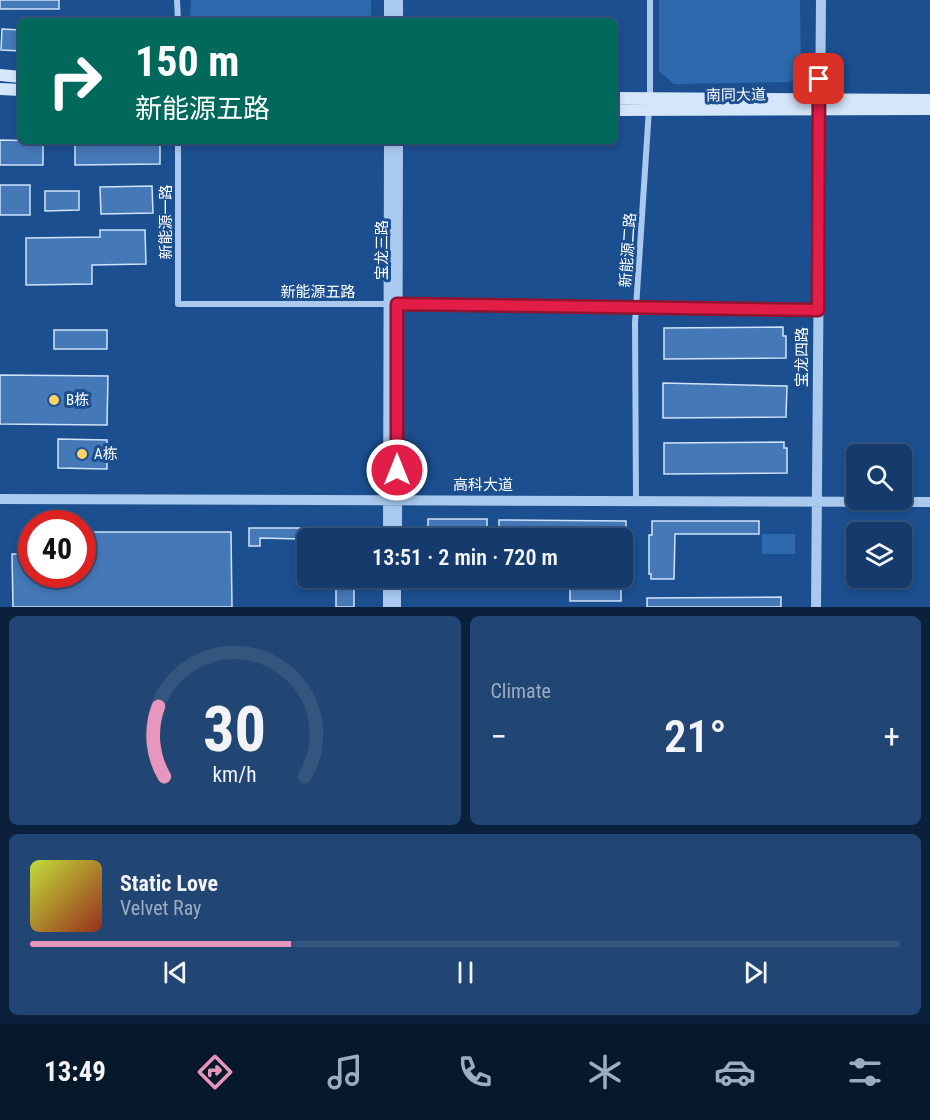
<!DOCTYPE html>
<meta charset="utf-8">
<style>
body{margin:0;font-family:"Roboto Condensed","Noto Sans SC",sans-serif;background:#214673;color:#f1f3f6;height:100vh;display:flex;flex-direction:column;font-size:22px;white-space:nowrap}
*{box-sizing:border-box;margin:0}
p{font-size:20px;color:#9dadc1}
.icon{flex:none;width:33px;height:33px;fill:none;stroke:currentColor;stroke-width:2;stroke-linecap:round;stroke-linejoin:round}
.map{position:relative;height:607px;overflow:hidden}
.drawer{display:flex;flex-direction:column;gap:9px;padding:9px;background:#0b203b;flex:1}
.drawer>*{flex:none}
.guide{position:absolute;left:18px;top:18px;width:600px;height:126px;border-radius:9px;box-shadow:0 3px 9px #0003,0 0 0 2px #33557e;background:#00695c;color:#fff;overflow:hidden}
.fabs{position:absolute;left:846px;top:444px;display:grid;gap:12px}
.fabs a{display:grid;place-items:center;width:66px;height:66px;border-radius:9px;background:#143b6b;box-shadow:0 3px 9px #0003,0 0 0 2px #33557e;font-size:30px}
.speed{position:absolute;left:18px;top:510px;display:flex;gap:12px;font-size:30px;font-weight:700;text-align:center}
.speed>*{display:grid;place-content:center;width:78px;height:78px;border-radius:50%;background:#143b6b;box-shadow:0 3px 9px #0003,0 0 0 2px #33557e;line-height:1}
.speed .limit{border:9px solid #d22;background:#fff;color:#111}
.pin{position:absolute;display:grid;place-items:center;width:51px;height:51px;color:#fff;margin:-26px;border-radius:12px;box-shadow:0 3px 9px #0006}
.me{position:absolute;width:66px;margin:-33px;rotate:0deg;stroke-linejoin:round;filter:drop-shadow(0 0 4px #0008)}
.turn{display:flex;align-items:center;gap:21px;height:126px;padding:0 18px;font-size:27px}
.turn .icon{width:78px;height:78px;stroke-width:2.5}
.turn b{display:block;font-size:42px;line-height:51px}
.big{font-size:45px;font-weight:600;line-height:1.1}
.drawer .tile{flex:1;display:flex;flex-direction:column;justify-content:center;gap:9px;min-width:0;padding:0 21px;border-radius:9px;background:#214673}
.drawer .dial{align-items:center;gap:0}
.dial svg{height:156px;overflow:visible;fill:none;stroke:#33557e;stroke-width:7;stroke-linecap:round;text-anchor:middle}
.dial text{fill:#f1f3f6;stroke:none}
.song{display:flex;align-items:center;gap:18px}
.cover{width:72px;height:72px;border-radius:9px;background:linear-gradient(135deg,hsl(70 70% 55%),hsl(10 70% 35%))}
.played{height:6px;border-radius:3px;background:linear-gradient(90deg,#e797bd 30%,#33557e 30%)}
.keys{display:flex;justify-content:space-around;direction:ltr}
.heat{display:flex;justify-content:space-between;align-items:center;font-size:33px;direction:ltr}
.drawer .tiles{flex:1;display:grid;gap:9px;grid-template-columns:1fr 1fr}
.tile:last-child{grid-column:span 2}
.trip{position:absolute;left:297px;top:528px;width:336px;height:60px;border-radius:9px;background:#143b6b;box-shadow:0 3px 9px #0003,0 0 0 2px #33557e;font-weight:600;line-height:60px;text-align:center}
.tab-bar{display:flex;height:96px;justify-content:space-around;align-items:center;background:#08182b;color:#9dadc1}
.tab-bar .icon{width:42px;height:42px}
.tab-bar .active{color:#e797bd}
.tab-bar b{font-size:27px;color:#f1f3f6}
.map>svg:first-child{display:block}
.green{fill:#2e69ad}
.building{fill:#4478b7;stroke:#cfe3fa;stroke-width:1.5}
.lines{fill:none;stroke-linecap:round;stroke-linejoin:round}
.minor{stroke:#a9c9ee;stroke-width:6}
.tertiary{stroke:#a9c9ee;stroke-width:10}
.secondary{stroke:#d6e6fa;stroke-width:12}
.route-casing{stroke:#92132f;stroke-width:15}
.route{stroke:#e11d48;stroke-width:10}
.poi-dot{fill:#ffd166;stroke:#1b4f8f;stroke-width:2}
.labels{text-anchor:middle;dominant-baseline:central;stroke-width:6;stroke-linejoin:round;paint-order:stroke}
.street-label{font-size:15px;fill:#fff;stroke:#1b4f8f}
.poi-label{font-size:15px;fill:#fff;stroke:#1b4f8f;text-anchor:start}
</style>
<div class="map">
<svg width="930" height="607" viewBox="0 0 930 607">
<rect width="100%" height="100%" fill="#1b4f8f"/>
<path class="green" d="M191,0h180v21h-181z
M659,0h141l1,75 -12,7 -115,2 -15,-13z
M762,534h33v20h-33z"/>
<path class="building" d="M0,0h59v9h-59z
M2,29l19,1v21l-20,-1z
M0,140l43,1v24h-43z
M75,141h85v23l-85,1z
M0,185h30v30h-30z
M152,186l1,27 -52,1 -1,-27z
M45,191h34v19l-34,1z
M100,230h45l1,34 -54,1v19l-66,1v-47l74,-1z
M783,327v9h3v22l-122,1v-31z
M54,330h53v19h-53z
M0,375l108,1 -1,49 -107,-1z
M663,383l124,3 -1,31 -123,1z
M58,439l49,1v29l-49,-1z
M784,442v6h3v25l-123,1v-31z
M428,519h59v13h-4v6h-50v-6h-5z
M499,520l127,1v12h-4v5h-49v-4h-19v4h-50l1,-5h-6z
M652,521h107v13h-84l-1,45h-23v-5h-2v-39h3z
M249,528h62v10h-3v8h-7v-7l-41,-1v8h-11z
M82,532h149l1,75h-219l-1,-53h20v20h50z
M336,578h18v29h-18z
M570,578h51v23h-51z
M781,597v10h-134v-9z"/>
<g class="lines">
<path class="minor" d="M177,0l1,21
M650,98v-98
M178,141v163h219l421,6
M636,501l-1,-178 14,-214"/>
<path class="tertiary" d="M389,21v-21
M398,21v-21
M0,499l930,3
M388,538l1,-397
M397,538l1,-397
M388,607v-29
M396,607v-29
M816,607l5,-607"/>
<path class="secondary" d="M0,75l21,2
M0,89l21,1
M615,98l315,2
M615,110l315,-1"/>
</g>
<g class="lines">
<defs>
<path id="route" d="M397,470v-166l421,6 1,-231"/>
</defs>
<use href="#route" class="route-casing"/>
<use href="#route" class="route"/>
</g>
<g class="poi-dot">
<circle cx="54" cy="400" r="6"/>
<circle cx="82" cy="454" r="6"/>
</g>
<g class="labels">
<g class="street-label">
<text transform="translate(736 95) rotate(-1)">南同大道</text>
<text transform="translate(166 222) rotate(-90)">新能源一路</text>
<text transform="translate(382 250) rotate(-90)">宝龙三路</text>
<text transform="translate(628 250) rotate(-86)">新能源二路</text>
<text x="318" y="292">新能源五路</text>
<text transform="translate(802 357) rotate(-90)">宝龙四路</text>
<text x="483" y="485">高科大道</text>
</g>
<g class="poi-label">
<text x="66" y="400">B栋</text>
<text x="94" y="454">A栋</text>
</g>
</g>
</svg>
<div class="fabs">
<a><svg class="icon" aria-label="search" viewBox="0 0 24 24"><circle cx="10" cy="10" r="6"/><path d="M15 15l6 6"/></svg></a>
<a><svg class="icon" aria-label="layers" viewBox="0 0 24 24"><path d="M12 4l9 5-9 5-9-5zM3 14l9 5 9-5"/></svg></a>
</div>
<div class="speed"><div class="limit">40</div></div>
<div class="pin" style="left:819px;top:79px;background:#d93025"><svg class="icon" aria-label="arrive" viewBox="0 0 24 24"><path d="M6 21V4h12l-3 4 3 4H6"/></svg></div>
<svg class="me" style="left:397px;top:470px" viewBox="-20 -20 40 40"><circle r="17" fill="#e11d48" stroke="#fff" stroke-width="3"/><path d="M0-11L8 9 0 5-8 9z" fill="#fff"/></svg>
<div class="trip">13:51 · 2 min · 720 m</div>
<div class="guide">
<div class="turn"><svg class="icon" aria-label="right" viewBox="0 0 24 24"><path d="M7 20v-9h11M14 6l5 5-5 5"/></svg><div><b>150 m</b>新能源五路</div></div>
</div>
</div>
<section class="drawer">
<div class="tiles">
<div class="tile dial"><svg viewBox="0 0 100 80">
<path d="M14 69A42 42 0 1 1 86 69"/>
<path d="M14 69A42 42 0 0 1 11 33" stroke="#e797bd"/>
<text x="50" y="56" font-size="32" font-weight="700">30</text>
<text x="50" y="72" font-size="11">km/h</text>
</svg></div>
<div class="tile"><p>Climate</p>
<div class="heat"><a>−</a><b class="big">21°</b><a>+</a></div>
</div>
<div class="tile">
<div class="song"><i class="cover"></i><div><b>Static Love</b><p>Velvet Ray</p></div></div>
<div class="played"></div>
<div class="keys"><svg class="icon" aria-label="previous" viewBox="0 0 24 24"><path d="M18 5L8 12l10 7zM5 5v14"/></svg><svg class="icon" aria-label="pause" viewBox="0 0 24 24"><path d="M8 5v14M16 5v14"/></svg><svg class="icon" aria-label="next" viewBox="0 0 24 24"><path d="M6 5l10 7-10 7zM19 5v14"/></svg></div>
</div>
</div>
</section>
<nav class="tab-bar">
<b>13:49</b>
<svg class="icon active" aria-label="directions" viewBox="0 0 24 24"><path d="M12 3l9 9-9 9-9-9zM9 14v-3h6M13 9l2 2-2 2"/></svg>
<svg class="icon" aria-label="music" viewBox="0 0 24 24"><path d="M9 18V5l10-2v13"/><circle cx="6" cy="18" r="3"/><circle cx="16" cy="16" r="3"/></svg>
<svg class="icon" aria-label="phone" viewBox="0 0 24 24"><path d="M5 4h4l2 5-3 2q2 4 5 5l2-3 5 2v4C11 20 4 13 5 4z"/></svg>
<svg class="icon" aria-label="climate" viewBox="0 0 24 24"><path d="M12 3v18M4 7l16 10M4 17L20 7"/></svg>
<svg class="icon" aria-label="car" viewBox="0 0 24 24"><path d="M5 17H2v-5l4-1 3-4h7l3 4 3 1v5h-3M9 17h6M6 11h13"/><circle cx="7" cy="17" r="2"/><circle cx="17" cy="17" r="2"/></svg>
<svg class="icon" aria-label="filters" viewBox="0 0 24 24"><path d="M4 7h16M4 17h16"/><circle cx="9" cy="7" r="2"/><circle cx="15" cy="17" r="2"/></svg>
</nav>
